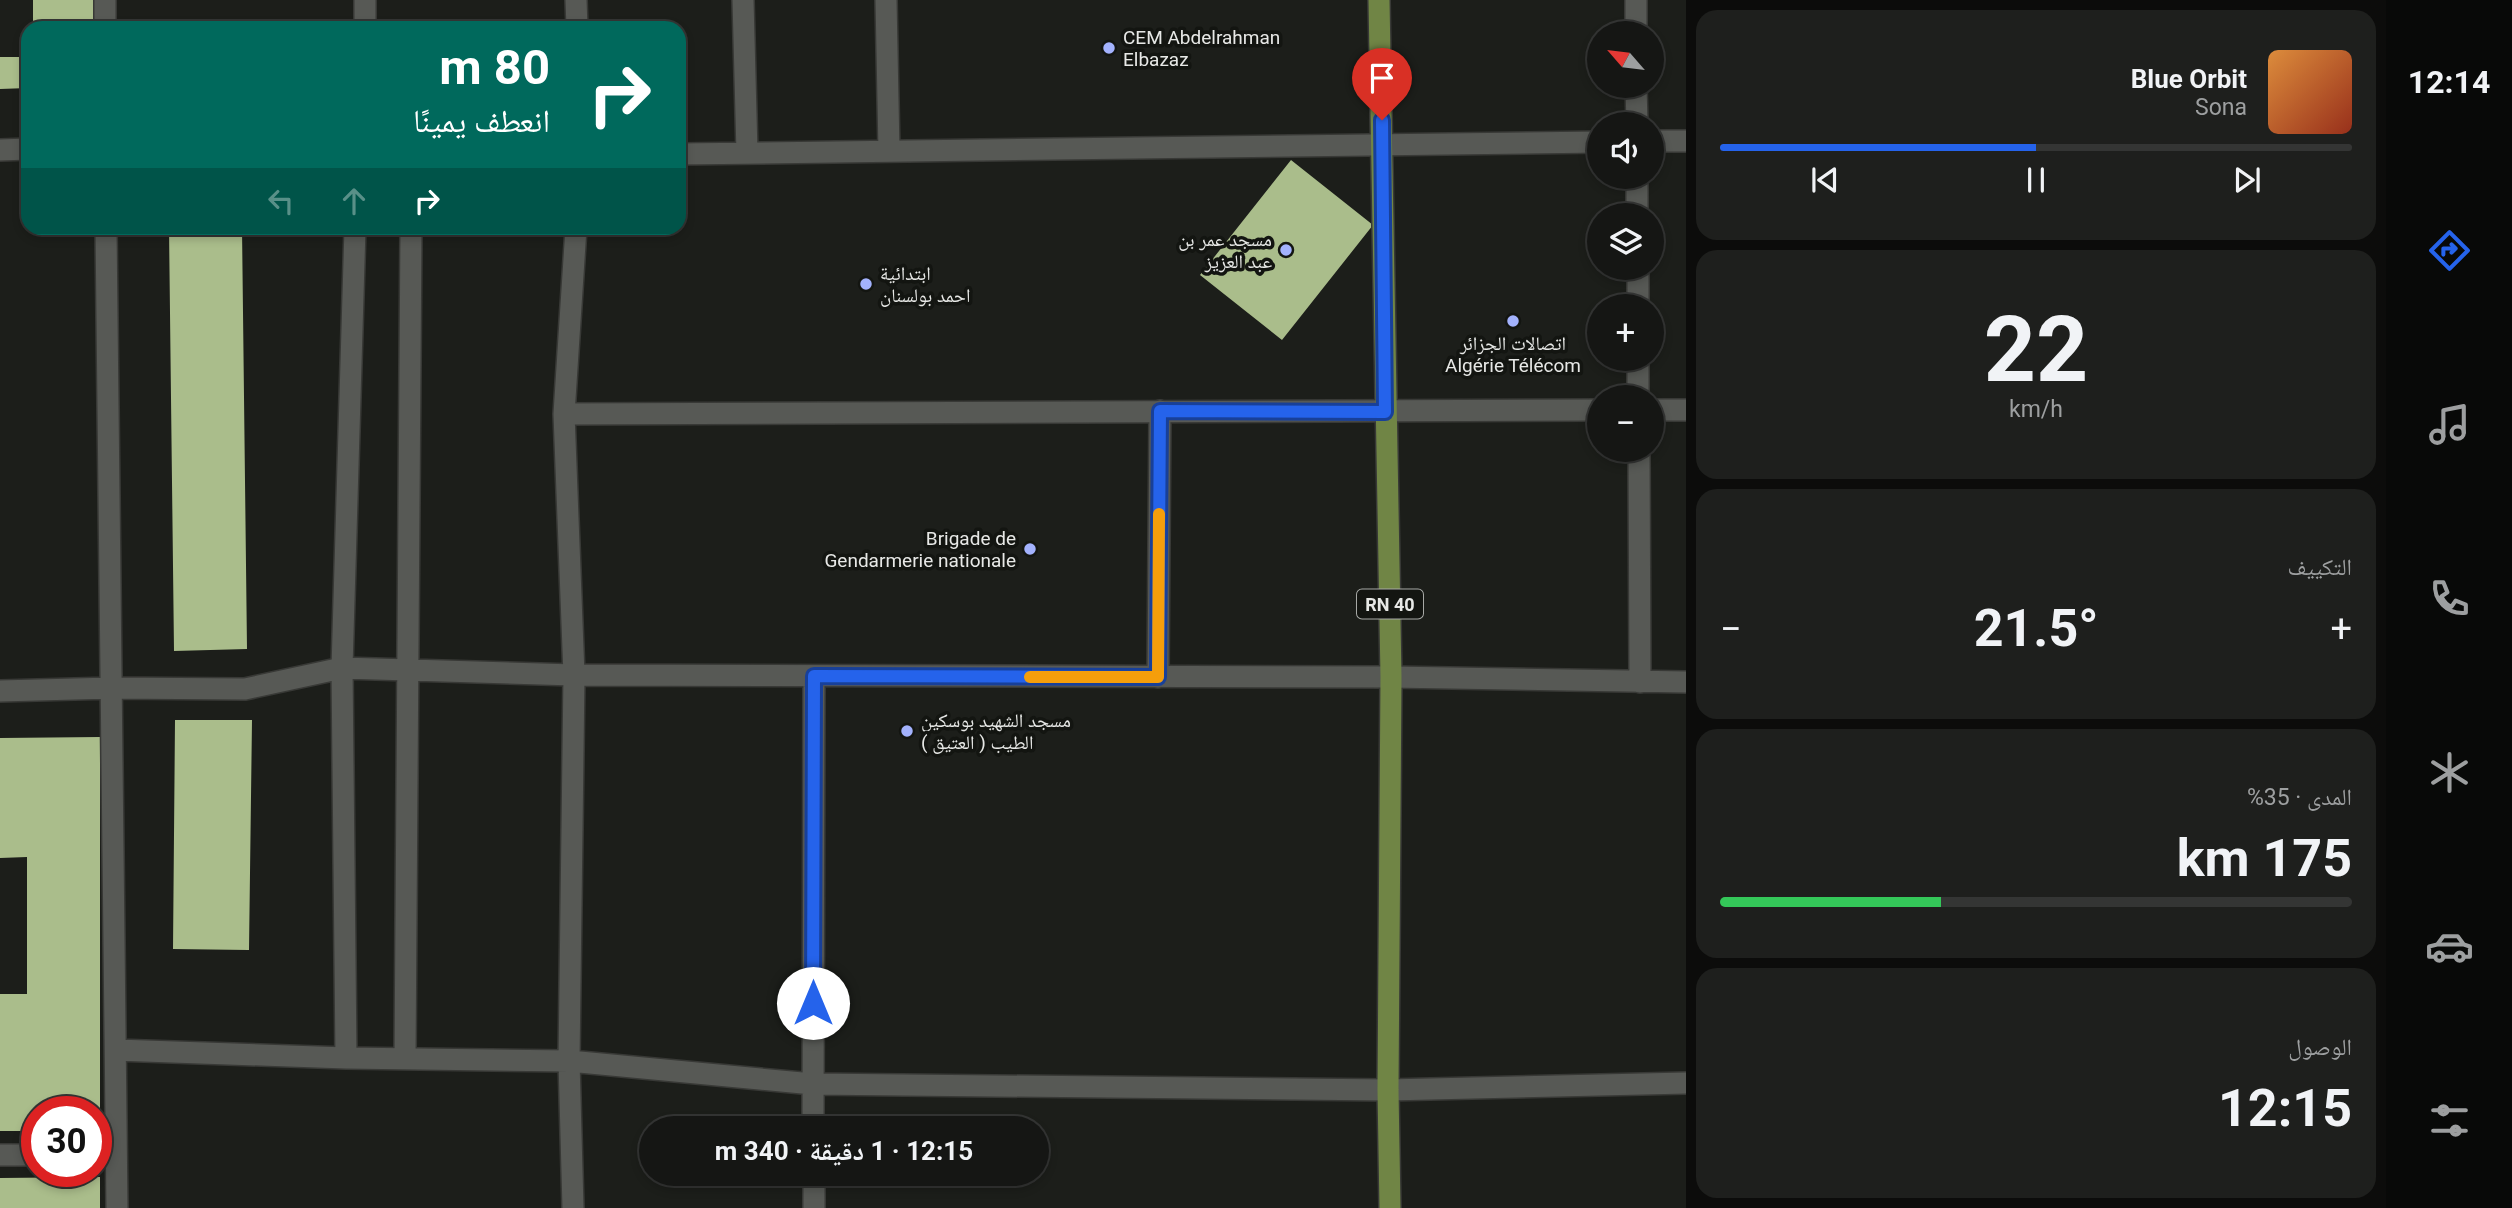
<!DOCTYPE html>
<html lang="ar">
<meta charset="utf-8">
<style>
body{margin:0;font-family:Roboto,"Noto Naskh Arabic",sans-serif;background:#1e1f1d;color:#f1f3f6;direction:rtl;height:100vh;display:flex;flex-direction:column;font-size:26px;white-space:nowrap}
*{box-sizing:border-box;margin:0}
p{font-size:23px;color:#9d9fa0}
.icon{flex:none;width:38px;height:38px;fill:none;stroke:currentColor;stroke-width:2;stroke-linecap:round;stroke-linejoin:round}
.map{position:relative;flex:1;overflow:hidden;direction:ltr}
.drawer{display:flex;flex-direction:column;gap:10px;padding:10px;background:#0c0c0b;width:700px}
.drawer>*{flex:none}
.guide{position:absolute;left:21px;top:21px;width:665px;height:214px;border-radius:21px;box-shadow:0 4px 10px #0003,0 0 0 2px #343534;direction:rtl;background:#00695c;color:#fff;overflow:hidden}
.needle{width:46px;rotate:298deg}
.buttons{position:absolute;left:1587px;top:21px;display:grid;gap:14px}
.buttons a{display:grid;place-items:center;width:77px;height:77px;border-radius:50%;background:#151614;box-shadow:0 4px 10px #0003,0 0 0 2px #343534;font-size:35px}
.speed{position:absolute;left:21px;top:1096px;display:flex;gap:14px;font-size:35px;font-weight:700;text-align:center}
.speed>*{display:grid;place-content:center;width:91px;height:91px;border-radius:50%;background:#151614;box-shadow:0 4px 10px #0003,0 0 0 2px #343534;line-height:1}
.speed .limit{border:10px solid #d22;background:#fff;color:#111}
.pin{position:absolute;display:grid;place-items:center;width:60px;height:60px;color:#fff;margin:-72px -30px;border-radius:50% 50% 50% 0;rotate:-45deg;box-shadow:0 0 7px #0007}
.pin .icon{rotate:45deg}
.me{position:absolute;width:77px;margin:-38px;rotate:0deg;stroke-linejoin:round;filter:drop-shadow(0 0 5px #0008)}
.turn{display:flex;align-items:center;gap:24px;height:147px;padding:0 21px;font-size:32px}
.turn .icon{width:91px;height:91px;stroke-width:2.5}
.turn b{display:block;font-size:49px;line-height:60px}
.lanes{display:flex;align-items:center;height:66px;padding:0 21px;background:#0003;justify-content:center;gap:35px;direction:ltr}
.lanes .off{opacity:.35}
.big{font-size:52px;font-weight:700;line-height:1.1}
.drawer .card{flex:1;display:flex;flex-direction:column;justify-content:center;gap:10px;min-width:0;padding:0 24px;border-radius:21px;background:#1e1f1d}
.drawer .dial{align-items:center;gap:0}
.dial b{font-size:91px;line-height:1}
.song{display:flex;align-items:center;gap:21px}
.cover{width:84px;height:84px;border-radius:10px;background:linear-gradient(135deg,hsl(30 70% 55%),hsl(10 70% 35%))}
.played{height:7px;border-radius:4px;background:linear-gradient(90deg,#2563eb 50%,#343534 50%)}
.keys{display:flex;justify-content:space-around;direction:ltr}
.heat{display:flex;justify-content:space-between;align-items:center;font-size:38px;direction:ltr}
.charge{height:10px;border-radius:5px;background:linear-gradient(90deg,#34c759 35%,#343534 0)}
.trip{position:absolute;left:639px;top:1116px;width:410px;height:70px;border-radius:35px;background:#151614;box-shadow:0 4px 10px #0003,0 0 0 2px #343534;font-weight:700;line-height:70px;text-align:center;direction:rtl}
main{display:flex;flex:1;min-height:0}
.menu{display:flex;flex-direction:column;width:126px;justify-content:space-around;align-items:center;background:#080908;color:#9d9fa0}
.menu .icon{width:49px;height:49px}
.menu .on{color:#2563eb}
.menu b{font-size:32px;color:#f1f3f6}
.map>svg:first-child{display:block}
.building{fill:#aabd8b}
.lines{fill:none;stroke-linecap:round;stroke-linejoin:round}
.minor-casing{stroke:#383936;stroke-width:24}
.primary-casing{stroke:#383936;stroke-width:24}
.minor{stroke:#575955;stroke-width:21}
.primary{stroke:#708545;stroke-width:21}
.route-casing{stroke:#184099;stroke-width:18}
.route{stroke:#2563eb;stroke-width:12}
.slow{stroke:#f59e0b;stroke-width:12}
.poi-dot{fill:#a3b2fd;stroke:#131511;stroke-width:2.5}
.labels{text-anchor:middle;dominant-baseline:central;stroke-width:7;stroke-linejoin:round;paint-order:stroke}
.shield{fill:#131511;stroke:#a7a9a6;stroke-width:2}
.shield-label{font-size:18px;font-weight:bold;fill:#e7e8e6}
.poi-label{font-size:19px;fill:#e7e8e6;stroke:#131511;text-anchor:start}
</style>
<main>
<nav class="menu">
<b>12:14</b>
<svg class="icon on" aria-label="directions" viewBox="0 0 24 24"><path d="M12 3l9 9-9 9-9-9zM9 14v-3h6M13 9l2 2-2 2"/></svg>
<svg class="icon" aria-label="music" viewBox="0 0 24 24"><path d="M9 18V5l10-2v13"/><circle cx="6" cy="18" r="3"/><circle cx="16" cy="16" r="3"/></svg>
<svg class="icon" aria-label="phone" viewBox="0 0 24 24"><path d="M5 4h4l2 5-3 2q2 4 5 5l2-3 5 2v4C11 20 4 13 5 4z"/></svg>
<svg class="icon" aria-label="climate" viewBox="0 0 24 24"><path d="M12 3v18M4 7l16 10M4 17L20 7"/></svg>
<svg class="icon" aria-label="car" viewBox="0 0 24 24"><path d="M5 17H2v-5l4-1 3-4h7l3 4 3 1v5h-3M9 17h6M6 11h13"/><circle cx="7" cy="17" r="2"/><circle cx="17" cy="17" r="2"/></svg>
<svg class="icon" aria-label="filters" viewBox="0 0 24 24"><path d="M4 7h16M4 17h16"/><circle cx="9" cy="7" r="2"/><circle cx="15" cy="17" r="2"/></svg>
</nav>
<section class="drawer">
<div class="card">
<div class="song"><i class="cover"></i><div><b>Blue Orbit</b><p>Sona</p></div></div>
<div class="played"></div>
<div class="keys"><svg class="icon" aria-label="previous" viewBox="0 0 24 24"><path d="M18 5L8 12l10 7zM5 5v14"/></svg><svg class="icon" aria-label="pause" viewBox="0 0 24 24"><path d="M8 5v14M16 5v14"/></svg><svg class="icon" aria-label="next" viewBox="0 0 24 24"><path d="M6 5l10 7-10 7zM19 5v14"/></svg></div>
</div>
<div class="card dial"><b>22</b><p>km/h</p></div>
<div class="card"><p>التكييف</p>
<div class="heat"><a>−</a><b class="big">21.5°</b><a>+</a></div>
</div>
<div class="card"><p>المدى · 35%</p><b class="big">175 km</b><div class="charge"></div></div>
<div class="card"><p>الوصول</p><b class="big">12:15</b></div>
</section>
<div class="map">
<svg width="1686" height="1208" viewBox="0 0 1686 1208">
<rect width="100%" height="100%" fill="#1c1e1a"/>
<path class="building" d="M33,0h68v20l-68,1z
M0,57h28v31l-28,1z
M1291,160l82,65 -91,115 -82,-65z
M169,228h73l5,421 -73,2z
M175,720h77l-3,230 -76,-1z
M100,737v393h-4v-19h-59v20h-37v-137h27v-137l-27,1v-120z
M100,1177v31h-100v-30z"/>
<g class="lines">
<defs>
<path id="minor" d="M105,0v28
M365,0v28
M576,0l1,28
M743,0l4,153
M886,0l3,151
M1636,0v33
M1636,86l1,38
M1652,141h34
M0,150l28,-1
M679,154l921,-12
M1637,177v38
M106,228l11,980
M1638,268v38
M1638,359v38
M1652,410h34
M564,414l1036,-4
M1639,450l1,232
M1158,677l2,-266
M0,691l112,-3 133,1 97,-21 232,7 817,2 295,5
M116,1050l230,8 223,3 244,23 575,6 298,-7
M346,1058l-4,-390 13,-440
M405,1058l6,-830
M813,1129l1,-453
M0,1155h37
M814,1174v34
M573,1208l-4,-147 5,-386 -10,-261 12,-186"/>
<path id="primary" d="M1379,0l12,677 -3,413 2,118"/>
</defs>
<use href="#minor" class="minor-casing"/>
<use href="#primary" class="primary-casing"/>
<use href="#minor" class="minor"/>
<use href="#primary" class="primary"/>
</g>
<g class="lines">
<defs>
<path id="route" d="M813,1003l1,-327 344,1 2,-266 225,1 -3,-292"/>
</defs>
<use href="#route" class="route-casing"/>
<use href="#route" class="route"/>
<path class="slow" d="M1030,677h128l1,-163"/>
</g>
<g class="poi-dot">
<circle cx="1109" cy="48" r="7"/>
<circle cx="1286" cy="250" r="7"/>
<circle cx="866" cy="284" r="7"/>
<circle cx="1513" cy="321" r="7"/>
<circle cx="1030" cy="549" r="7"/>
<circle cx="907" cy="731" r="7"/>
</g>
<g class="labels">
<rect class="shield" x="1357" y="589.5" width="66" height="29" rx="5"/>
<g class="shield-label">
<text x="1390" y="604">RN 40</text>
</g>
<g class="poi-label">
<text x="1123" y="37">CEM Abdelrahman<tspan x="1123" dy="22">Elbazaz</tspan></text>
<text x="1272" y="239" text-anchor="end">مسجد عمر بن<tspan x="1272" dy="22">عبد العزيز</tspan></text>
<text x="880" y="273">ابتدائية<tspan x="880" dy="22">احمد بولسنان</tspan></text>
<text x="1513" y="343" text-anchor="middle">اتصالات الجزائر<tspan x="1513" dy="22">Algérie Télécom</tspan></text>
<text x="1016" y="538" text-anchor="end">Brigade de<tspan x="1016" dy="22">Gendarmerie nationale</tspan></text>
<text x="921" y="720">مسجد الشهيد بوسكين<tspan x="921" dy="22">الطيب ( العتيق )</tspan></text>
</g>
</g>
</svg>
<div class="buttons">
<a><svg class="needle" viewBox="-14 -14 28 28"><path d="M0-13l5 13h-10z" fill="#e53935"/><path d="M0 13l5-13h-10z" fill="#9d9fa0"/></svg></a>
<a><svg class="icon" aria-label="sound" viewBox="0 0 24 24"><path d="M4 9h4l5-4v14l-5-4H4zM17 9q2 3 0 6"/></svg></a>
<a><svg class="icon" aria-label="layers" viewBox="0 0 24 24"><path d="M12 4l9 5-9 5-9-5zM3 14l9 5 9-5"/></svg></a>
<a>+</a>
<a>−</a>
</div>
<div class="speed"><div class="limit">30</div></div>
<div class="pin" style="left:1382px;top:120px;background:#d93025"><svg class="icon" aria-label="arrive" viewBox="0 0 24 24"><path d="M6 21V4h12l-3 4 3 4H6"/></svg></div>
<svg class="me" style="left:813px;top:1003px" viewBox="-20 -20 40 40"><circle r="19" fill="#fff"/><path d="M0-13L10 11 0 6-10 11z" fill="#2563eb"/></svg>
<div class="trip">12:15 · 1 دقيقة · 340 m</div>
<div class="guide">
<div class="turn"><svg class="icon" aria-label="right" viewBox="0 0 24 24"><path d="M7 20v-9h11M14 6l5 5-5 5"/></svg><div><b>80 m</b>انعطف يمينًا</div></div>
<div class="lanes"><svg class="icon off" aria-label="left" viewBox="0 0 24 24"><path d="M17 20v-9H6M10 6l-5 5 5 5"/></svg><svg class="icon off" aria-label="ahead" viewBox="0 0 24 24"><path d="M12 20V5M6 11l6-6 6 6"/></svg><svg class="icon" aria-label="right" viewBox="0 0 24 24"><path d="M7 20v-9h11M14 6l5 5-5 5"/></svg></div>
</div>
</div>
</main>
